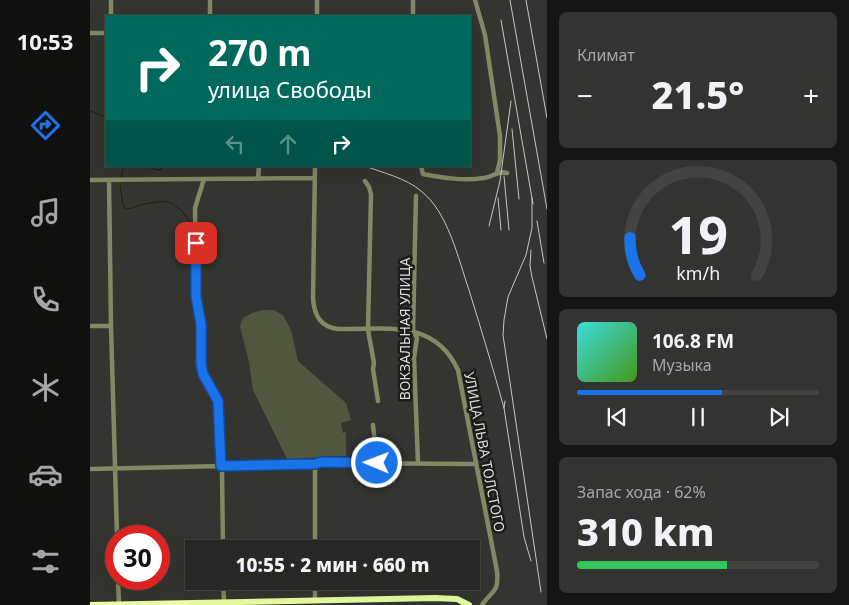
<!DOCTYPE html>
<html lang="ru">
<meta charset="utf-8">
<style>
body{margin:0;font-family:"Noto Sans",sans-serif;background:#333431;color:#f1f3f6;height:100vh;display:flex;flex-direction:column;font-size:19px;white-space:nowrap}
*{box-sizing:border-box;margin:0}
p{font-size:16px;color:#a4a6a6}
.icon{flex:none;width:28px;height:28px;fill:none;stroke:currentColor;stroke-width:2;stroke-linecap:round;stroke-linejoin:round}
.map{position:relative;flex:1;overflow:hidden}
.side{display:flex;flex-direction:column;gap:12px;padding:12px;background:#151614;width:302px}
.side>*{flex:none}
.banner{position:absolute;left:15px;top:15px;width:366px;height:152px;border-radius:0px;box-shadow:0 5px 20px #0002,0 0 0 1px #434441;background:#00695c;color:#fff;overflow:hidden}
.speed{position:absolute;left:15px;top:525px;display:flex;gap:10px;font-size:25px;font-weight:700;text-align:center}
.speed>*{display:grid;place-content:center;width:65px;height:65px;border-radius:50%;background:#272824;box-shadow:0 5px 20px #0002,0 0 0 1px #434441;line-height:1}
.speed .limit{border:8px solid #d22;background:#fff;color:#111}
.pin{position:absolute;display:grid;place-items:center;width:42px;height:42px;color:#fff;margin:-21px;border-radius:10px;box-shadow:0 2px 8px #0006}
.me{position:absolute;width:55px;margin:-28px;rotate:271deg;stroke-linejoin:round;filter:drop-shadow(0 0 4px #0008)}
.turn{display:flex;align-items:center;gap:18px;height:105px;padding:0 20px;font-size:22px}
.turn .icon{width:65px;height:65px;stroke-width:2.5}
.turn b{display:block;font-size:35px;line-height:42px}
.lanes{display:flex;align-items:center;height:48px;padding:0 20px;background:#0003;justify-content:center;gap:25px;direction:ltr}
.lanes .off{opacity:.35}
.big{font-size:38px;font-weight:800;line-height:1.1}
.side .widget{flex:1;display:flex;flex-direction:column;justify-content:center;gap:8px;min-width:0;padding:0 18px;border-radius:8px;background:#333431}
.side .dial{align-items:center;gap:0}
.dial svg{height:130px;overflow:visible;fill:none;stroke:#434441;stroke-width:7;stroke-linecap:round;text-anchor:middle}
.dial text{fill:#f1f3f6;stroke:none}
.song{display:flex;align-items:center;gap:15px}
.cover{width:60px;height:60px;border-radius:8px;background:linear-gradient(135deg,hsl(180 70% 55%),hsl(100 70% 35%))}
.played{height:5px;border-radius:2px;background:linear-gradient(90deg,#1a73e8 60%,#434441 60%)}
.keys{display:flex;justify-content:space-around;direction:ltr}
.heat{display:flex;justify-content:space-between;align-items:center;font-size:28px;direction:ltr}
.charge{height:8px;border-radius:4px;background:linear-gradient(90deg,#34c759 62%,#434441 0)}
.trip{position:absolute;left:95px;top:540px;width:295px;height:50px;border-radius:0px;background:#272824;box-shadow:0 5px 20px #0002,0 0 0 1px #434441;font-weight:800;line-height:50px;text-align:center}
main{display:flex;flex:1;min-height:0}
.dock{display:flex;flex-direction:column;width:90px;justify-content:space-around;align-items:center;background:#10100e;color:#a4a6a6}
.dock .icon{width:35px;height:35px}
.dock .on{color:#1a73e8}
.dock b{font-size:22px;color:#f1f3f6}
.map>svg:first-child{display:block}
.green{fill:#51563f}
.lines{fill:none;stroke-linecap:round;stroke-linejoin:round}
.stream{stroke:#1d2300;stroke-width:1}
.minor{stroke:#818965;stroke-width:4.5}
.highway{stroke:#ebffa3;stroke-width:6}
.rail{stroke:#c5c6c3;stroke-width:1}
.route-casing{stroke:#114b97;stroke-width:12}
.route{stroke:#1a73e8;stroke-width:9}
.labels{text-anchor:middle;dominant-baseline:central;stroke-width:5;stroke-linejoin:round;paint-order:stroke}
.street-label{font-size:14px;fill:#dcddda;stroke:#1c1d1a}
</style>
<main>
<nav class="dock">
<b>10:53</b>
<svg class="icon on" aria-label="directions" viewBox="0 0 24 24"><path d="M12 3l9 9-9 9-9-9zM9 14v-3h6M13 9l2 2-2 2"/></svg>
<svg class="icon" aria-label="music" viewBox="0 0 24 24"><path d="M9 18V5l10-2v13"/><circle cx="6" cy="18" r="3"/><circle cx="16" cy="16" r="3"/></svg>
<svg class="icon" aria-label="phone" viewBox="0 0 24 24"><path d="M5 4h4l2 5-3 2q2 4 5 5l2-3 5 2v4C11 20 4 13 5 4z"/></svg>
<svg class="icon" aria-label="climate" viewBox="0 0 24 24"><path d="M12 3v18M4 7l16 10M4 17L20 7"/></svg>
<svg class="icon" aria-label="car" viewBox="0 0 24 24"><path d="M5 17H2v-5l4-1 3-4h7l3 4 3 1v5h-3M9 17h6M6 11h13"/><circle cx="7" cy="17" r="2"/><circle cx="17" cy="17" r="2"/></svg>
<svg class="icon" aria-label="filters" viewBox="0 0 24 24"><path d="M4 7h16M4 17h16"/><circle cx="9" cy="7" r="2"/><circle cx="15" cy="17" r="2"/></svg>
</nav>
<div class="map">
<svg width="457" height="605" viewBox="0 0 457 605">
<rect width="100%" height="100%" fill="#343530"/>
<path class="green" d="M173,310h11l9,5 8,15 7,31 48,42 5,17 -10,3 2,10 3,-1v24l-59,3 -34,-69 -4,-28 -9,-36 3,-8 9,-5z"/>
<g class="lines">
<path class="stream" d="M0,111l16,6
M56,166l11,4 4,-1 2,-3
M31,177l3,-11
M30,185l3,20 3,4c6,0 10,-3 15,-4 31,-7 32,-5 51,19
M110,235l7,7 10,6"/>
<path class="minor" d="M21,0v16
M323,0v16
M385,0l10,35 15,101v24l-3,13
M120,16v-16
M227,16v-16
M0,33h16
M225,166l-2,132c1,17 7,29 25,31 47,1 96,-11 120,41l39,201c2,22 -4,18 -15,34
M331,166l2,8c21,4 40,7 61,4 9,-1 14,-8 23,-5
M114,179l-9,29 1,89 5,27v40l2,10 14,27 5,69 1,79
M168,179l1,-13
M0,180l225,-2
M19,180l2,146 6,210
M275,181l4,6 2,7 -3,136 6,33 -1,6 5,32
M326,196l-3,134 4,8 -3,20 4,105
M0,326h21
M283,425l4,38
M0,469l225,-5 7,-1 154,1
M225,549v-85
M28,579l1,26
M133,581l1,21
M225,601v-20"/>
<path class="highway" d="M0,605l345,-7 22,1 12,6"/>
<path class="rail" d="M420,0l37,209
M436,0l21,118
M411,20l32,184
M422,129l7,70
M275,166c18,7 41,12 56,25 27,21 37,67 48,99 12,39 24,78 35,118
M414,176l5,54
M408,198l3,32
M442,198v30l-6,27 -18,42 -4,23 -1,15 38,257
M447,221l7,42
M399,226l11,-45 11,-80
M441,250l-1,16 2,11 15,62
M415,401l-1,7 20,129 7,24"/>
</g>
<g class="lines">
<defs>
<path id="route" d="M106,243v54l5,27v40l2,10 15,27 3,65 94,-2 7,-2 55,1"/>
</defs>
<use href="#route" class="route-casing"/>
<use href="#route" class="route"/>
</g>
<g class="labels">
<g class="street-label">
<text transform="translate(314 329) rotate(-90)">ВОКЗАЛЬНАЯ УЛИЦА</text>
<text transform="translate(395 452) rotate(79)">УЛИЦА ЛЬВА ТОЛСТОГО</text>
</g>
</g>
</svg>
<div class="speed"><div class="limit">30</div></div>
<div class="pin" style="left:106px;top:243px;background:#d93025"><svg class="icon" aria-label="arrive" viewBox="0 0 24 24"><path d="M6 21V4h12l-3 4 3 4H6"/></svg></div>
<svg class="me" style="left:287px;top:463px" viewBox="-20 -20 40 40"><circle r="17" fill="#1a73e8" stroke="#fff" stroke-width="3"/><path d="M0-11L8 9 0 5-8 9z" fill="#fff"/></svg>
<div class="trip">10:55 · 2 мин · 660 m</div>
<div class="banner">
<div class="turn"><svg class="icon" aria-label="right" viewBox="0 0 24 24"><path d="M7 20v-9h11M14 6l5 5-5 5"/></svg><div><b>270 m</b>улица Свободы</div></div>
<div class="lanes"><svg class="icon off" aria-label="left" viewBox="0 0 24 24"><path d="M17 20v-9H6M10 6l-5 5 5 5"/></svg><svg class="icon off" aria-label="ahead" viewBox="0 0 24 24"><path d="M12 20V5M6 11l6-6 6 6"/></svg><svg class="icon" aria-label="right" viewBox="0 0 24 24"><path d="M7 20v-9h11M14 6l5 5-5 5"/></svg></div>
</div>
</div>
<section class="side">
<div class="widget"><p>Климат</p>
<div class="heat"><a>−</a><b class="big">21.5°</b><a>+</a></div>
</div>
<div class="widget dial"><svg viewBox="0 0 100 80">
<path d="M14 69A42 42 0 1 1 86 69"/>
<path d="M14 69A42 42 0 0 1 8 46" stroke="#1a73e8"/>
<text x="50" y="56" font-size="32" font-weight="700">19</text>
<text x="50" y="72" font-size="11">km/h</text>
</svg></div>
<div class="widget">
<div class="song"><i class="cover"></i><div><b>106.8 FM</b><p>Музыка</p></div></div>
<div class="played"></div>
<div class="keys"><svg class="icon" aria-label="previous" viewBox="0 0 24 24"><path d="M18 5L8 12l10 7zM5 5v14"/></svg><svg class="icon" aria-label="pause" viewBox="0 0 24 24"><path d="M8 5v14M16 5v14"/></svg><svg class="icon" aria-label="next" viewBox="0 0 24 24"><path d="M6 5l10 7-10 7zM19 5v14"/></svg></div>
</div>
<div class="widget"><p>Запас хода · 62%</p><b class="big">310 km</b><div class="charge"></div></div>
</section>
</main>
